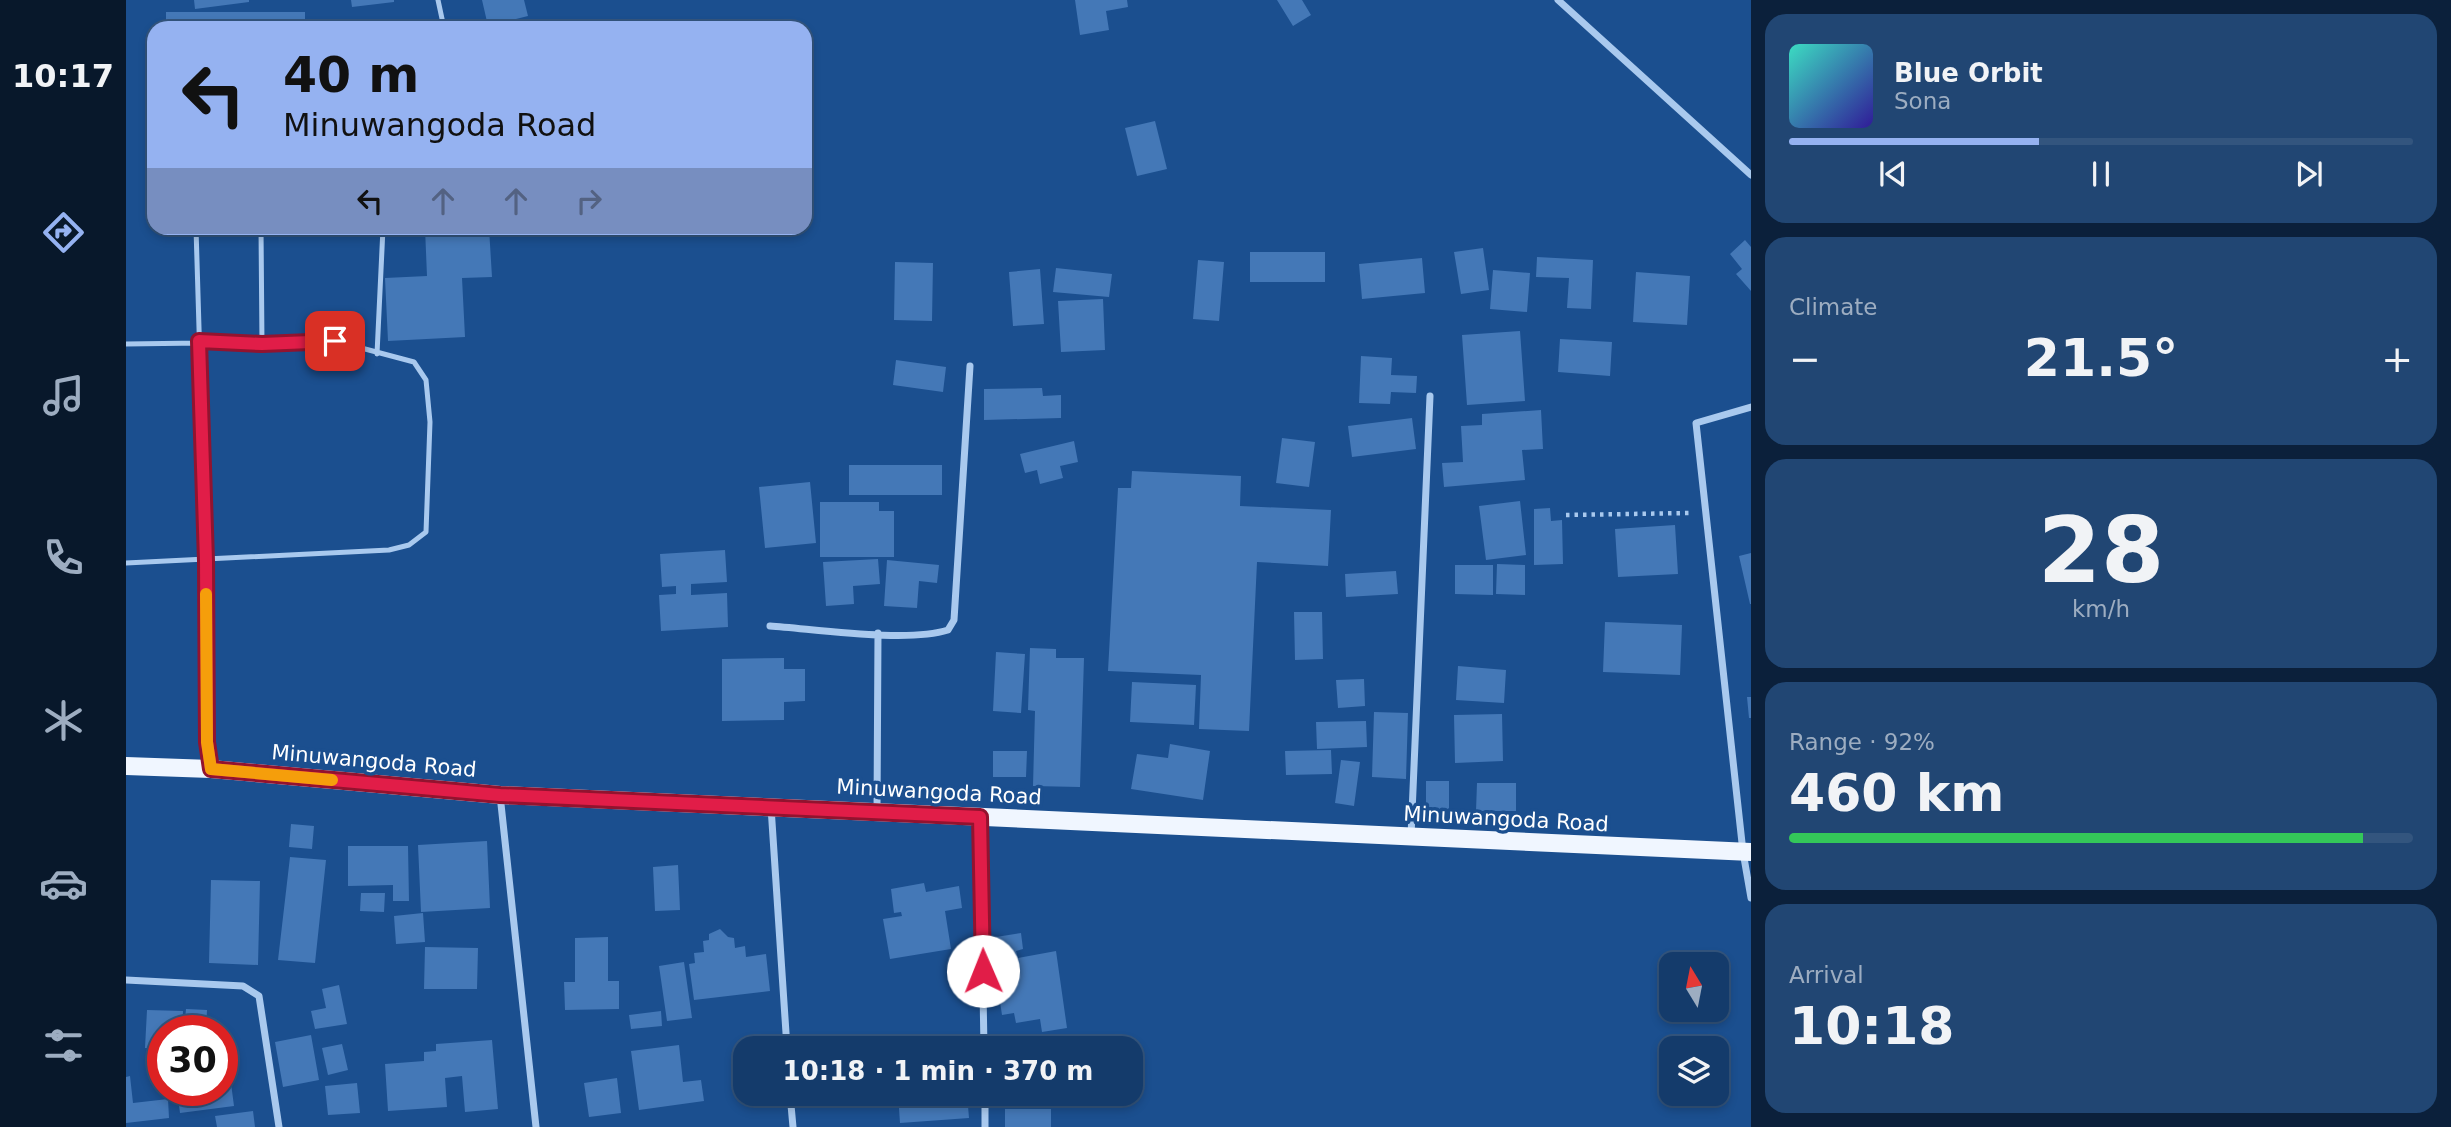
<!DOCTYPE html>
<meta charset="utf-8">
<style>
body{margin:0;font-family:"DejaVu Sans",sans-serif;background:#214673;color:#f1f3f6;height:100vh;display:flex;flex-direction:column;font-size:26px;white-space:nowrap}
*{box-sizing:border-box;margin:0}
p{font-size:23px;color:#9dadc1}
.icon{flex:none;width:38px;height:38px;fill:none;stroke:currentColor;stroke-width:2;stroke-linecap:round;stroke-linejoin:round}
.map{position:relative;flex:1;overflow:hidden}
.details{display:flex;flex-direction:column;gap:14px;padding:14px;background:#0b203b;width:700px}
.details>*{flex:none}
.guide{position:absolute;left:21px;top:21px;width:665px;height:214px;border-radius:21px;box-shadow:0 4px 10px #0003,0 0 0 2px #33557e;background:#95b2f1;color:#111;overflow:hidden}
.needle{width:46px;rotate:350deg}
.controls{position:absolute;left:1533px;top:952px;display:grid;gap:14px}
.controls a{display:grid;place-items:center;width:70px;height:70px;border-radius:14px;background:#143b6b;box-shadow:0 4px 10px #0003,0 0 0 2px #33557e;font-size:35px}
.speed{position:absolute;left:21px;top:1015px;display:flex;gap:14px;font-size:35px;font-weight:700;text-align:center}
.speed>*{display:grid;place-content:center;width:91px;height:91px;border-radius:50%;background:#143b6b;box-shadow:0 4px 10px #0003,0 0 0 2px #33557e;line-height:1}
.speed .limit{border:10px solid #d22;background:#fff;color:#111}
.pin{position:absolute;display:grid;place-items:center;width:60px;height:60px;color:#fff;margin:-30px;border-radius:14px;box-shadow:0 4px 10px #0006}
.me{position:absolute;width:77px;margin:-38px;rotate:359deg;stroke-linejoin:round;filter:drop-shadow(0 0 5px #0008)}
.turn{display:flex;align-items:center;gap:24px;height:147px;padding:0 21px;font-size:32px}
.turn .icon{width:91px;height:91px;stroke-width:2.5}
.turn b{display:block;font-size:49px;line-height:60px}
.lanes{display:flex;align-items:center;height:66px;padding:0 21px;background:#0003;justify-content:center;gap:35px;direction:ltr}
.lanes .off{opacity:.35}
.big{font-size:52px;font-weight:800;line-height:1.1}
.details .card{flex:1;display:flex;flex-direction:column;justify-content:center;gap:10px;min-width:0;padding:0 24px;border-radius:21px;background:#214673}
.details .dial{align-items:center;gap:0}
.dial b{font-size:91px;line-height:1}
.song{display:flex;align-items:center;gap:21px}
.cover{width:84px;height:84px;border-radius:10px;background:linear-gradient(135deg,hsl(170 70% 55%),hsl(250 70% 35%))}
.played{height:7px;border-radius:4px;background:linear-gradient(90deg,#95b2f1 40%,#33557e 40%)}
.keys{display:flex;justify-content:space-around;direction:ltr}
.heat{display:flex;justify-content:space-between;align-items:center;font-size:38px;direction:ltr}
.charge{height:10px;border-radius:5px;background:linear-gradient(90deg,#34c759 92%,#33557e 0)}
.trip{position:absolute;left:607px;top:1036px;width:410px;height:70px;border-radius:21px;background:#143b6b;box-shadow:0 4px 10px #0003,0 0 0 2px #33557e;font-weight:800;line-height:70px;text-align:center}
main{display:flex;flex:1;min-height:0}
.dock{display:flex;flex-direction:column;width:126px;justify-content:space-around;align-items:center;background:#08182b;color:#9dadc1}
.dock .icon{width:49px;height:49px}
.dock .selected{color:#95b2f1}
.dock b{font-size:32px;color:#f1f3f6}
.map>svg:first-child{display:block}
.building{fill:#4478b7}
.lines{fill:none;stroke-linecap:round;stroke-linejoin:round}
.path{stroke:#a9c9ee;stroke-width:4.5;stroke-dasharray:3.5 5;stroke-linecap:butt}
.lane{stroke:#a9c9ee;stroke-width:5}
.street{stroke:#a9c9ee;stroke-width:7}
.primary{stroke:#f0f6ff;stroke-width:18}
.route-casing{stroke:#92132f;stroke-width:18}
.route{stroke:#e11d48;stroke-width:12}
.slow{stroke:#f59e0b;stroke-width:12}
.labels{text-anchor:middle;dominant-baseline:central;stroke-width:7;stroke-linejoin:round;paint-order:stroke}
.street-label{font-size:21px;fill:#fff;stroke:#1b4f8f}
</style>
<main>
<nav class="dock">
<b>10:17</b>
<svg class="icon selected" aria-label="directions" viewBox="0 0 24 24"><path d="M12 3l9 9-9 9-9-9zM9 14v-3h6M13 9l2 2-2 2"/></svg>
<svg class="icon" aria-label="music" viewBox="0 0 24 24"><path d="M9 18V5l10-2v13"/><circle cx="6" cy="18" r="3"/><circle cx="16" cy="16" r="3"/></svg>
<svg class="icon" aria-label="phone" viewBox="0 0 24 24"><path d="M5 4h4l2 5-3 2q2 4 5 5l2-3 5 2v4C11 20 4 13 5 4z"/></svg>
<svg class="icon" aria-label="climate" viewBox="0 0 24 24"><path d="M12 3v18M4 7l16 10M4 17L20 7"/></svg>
<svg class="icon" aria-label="car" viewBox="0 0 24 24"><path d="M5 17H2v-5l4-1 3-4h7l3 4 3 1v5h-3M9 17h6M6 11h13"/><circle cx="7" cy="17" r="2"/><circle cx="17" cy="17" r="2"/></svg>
<svg class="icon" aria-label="filters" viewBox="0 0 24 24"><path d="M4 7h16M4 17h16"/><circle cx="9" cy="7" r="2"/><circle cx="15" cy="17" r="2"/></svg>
</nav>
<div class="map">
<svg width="1625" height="1127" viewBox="0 0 1625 1127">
<rect width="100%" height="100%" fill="#1b4f8f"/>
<path class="building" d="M68,0h55v2l-54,7z
M225,0h43v2l-42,5z
M356,0h42l4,16 -40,10z
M949,0h52l1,7 -22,4 3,19 -29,5z
M1151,0h25l9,15 -18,11z
M40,12h139v16h-139z
M1029,121l12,48 -30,7 -12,-48z
M299,228h64l3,49 -30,1 3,59 -77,4 -3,-63 42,-2z
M1619,240l6,7v44l-15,-17 6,-5 -12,-15z
M1357,248l6,42 -28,4 -7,-42z
M1124,252h75v30h-75z
M1411,257l56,3 -2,49 -24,-1 2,-30 -33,-1z
M1296,258l3,35 -63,6 -3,-35z
M1072,260l26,2 -5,59 -26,-2z
M769,262l38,1 -1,58 -38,-1z
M930,268l56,6 -3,23 -56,-5z
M914,269l4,55 -31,2 -4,-54z
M1367,270l37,3 -3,39 -37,-3z
M1510,272l54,4 -3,49 -54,-3z
M977,299l2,51 -44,2 -3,-51z
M1394,331l5,70 -58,4 -5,-70z
M1434,339l52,3 -2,34 -52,-4z
M1235,356l31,2 -1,17 26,1 -1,17 -25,-1 -1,12 -31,-1z
M770,360l50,7 -3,25 -50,-7z
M916,388l1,8 18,-1v23l-77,2v-31z
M1415,410l2,39 -21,1 3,30 -81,7 -2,-24 21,-1 -2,-36 21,-1v-11z
M1286,418l4,31 -64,8 -4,-31z
M1156,438l33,4 -6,45 -33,-4z
M948,441l4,21 -18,4 3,12 -23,6 -3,-14 -12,3 -5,-19z
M723,465h93v30h-93z
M1006,471l109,5 -1,30 91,4 -3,56 -71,-4 -8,169 -50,-2 2,-54 -93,-4 10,-183h13z
M684,482l6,61 -51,5 -6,-61z
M1394,501l6,54 -40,5 -7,-54z
M694,502h59v9h15v46h-74z
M1424,508l1,13 11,-1 1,44 -29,1v-56z
M1549,525l3,49 -60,3 -3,-48z
M599,550l2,32 -36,2v11l36,-2 1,34 -67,4 -2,-36 17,-1v-8l-14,1 -2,-33z
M1625,553v51h-1l-11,-48z
M752,559l2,25 -27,2 1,18 -28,2 -3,-44z
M761,560l52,5 -2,18 -18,-2 -2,27 -33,-2z
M1371,564l28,1v30l-29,-1z
M1329,565h38v30l-38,-1z
M1270,571l2,23 -52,3 -1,-23z
M1168,612h28l1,47 -28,1z
M1479,622l77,3 -2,50 -77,-3z
M904,648l26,1v9h28l-4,129 -47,-1 2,-75 -7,-1z
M870,652l29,2 -4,59 -28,-2z
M658,658v11h21v32l-21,1v18l-62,1v-62z
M1332,666l48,4 -2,33 -48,-3z
M1238,679l1,27 -27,2 -2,-28z
M1006,682l64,3 -2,40 -64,-3z
M1621,697h4v21h-2z
M1248,712l34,1 -2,66 -34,-2z
M1376,714l1,47 -48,2 -1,-48z
M1240,721l1,26 -50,2 -1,-27z
M1044,744l40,7 -7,49 -72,-11 6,-35 31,4z
M1205,750l1,24 -46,1 -1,-24z
M867,751h34l-1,26h-33z
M1215,760l19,2 -6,44 -19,-3z
M1300,781h23v29l-23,-1z
M1351,783h39v28h-40z
M165,824l23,2 -2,23 -23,-2z
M361,841l3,67 -69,4 -3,-67z
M222,846h60l1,55h-16v-16l-45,1z
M164,857l36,3 -11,103 -37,-3z
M552,865l2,45 -25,1 -2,-44z
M85,880l49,1 -2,84 -49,-2z
M798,883l2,9 33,-6 3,22 -17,3 6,38 -61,10 -7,-40 19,-3 -1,-4 -7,1 -3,-24z
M235,893h24l-1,19 -24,-1z
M297,913l2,29 -29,2 -2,-28z
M594,929l8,8 6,1 1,10 10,-2 1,11 20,-3 4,37 -76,9 -5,-36 6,-1 -1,-10 10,-1 -1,-11 6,-1v-6z
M895,933l2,16 -7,2 2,7 38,-7 11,77 -25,4 -2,-13 -24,4 -2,-10 -12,2 -8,-53 16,-3 -2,-8 -10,2 -2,-16z
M482,937v44h11v28l-54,1 -1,-28h11v-44z
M299,947l53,1 -1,41h-53z
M558,962l8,56 -25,3 -8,-55z
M213,985l8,39 -32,5 -4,-18 15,-3 -4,-19z
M60,1009l21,1 -1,21h-22z
M21,1010l36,1 -1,20h-19v17h-18z
M535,1011l1,15 -31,3 -2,-14z
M185,1035l8,45 -36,7 -8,-45z
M837,1038v10h-69l-1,-4z
M366,1040l6,69 -33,3 -3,-36 -17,2 2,29 -59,4 -3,-47 39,-3v-9l12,-1v-7z
M216,1044l6,26 -20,5 -6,-27z
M553,1045l4,37 18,-2 3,21 -65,9 -8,-59z
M103,1068l5,38 -54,7 -3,-23h45v-21z
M4,1076l3,27 35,-4 1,19 -43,5v-46z
M491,1078l4,35 -32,4 -5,-34z
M231,1083l3,30 -32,2 -3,-29z
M772,1094h69l2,24 -69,5z
M879,1109h46v18h-46z
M127,1111l2,16h-38l-2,-11z"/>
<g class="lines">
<path class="path" d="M1440,515l125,-2"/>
<path class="lane" d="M312,0l6,28
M70,228l10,333 1,181 3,24
M135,228l1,116
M0,344l209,-3 79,21 12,18 4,42 -4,110 -17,13 -20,5 -263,13
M251,354l6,-126"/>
<path class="street" d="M1432,0l193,175
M1625,407l-55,16 47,429 8,46
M644,626c45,3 137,17 178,4l6,-10 16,-254
M374,795l36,332
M645,807l16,241
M751,811l1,-178
M854,818l4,230
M1285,836l19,-440
M0,980l117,6 16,10 20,131
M664,1094l3,33
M859,1094v33"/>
<path class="primary" d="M0,766l85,3 289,26 1251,57"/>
</g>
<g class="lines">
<defs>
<path id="route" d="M209,341l-73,3 -63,-3 7,220 1,181 4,27 289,26 480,22 3,154"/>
</defs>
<use href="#route" class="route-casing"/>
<use href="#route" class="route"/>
<path class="slow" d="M80,594l1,148 4,27 121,11"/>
</g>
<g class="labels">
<g class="street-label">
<text transform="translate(248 761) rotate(5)">Minuwangoda Road</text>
<text transform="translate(813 792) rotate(3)">Minuwangoda Road</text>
<text transform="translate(1380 819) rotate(3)">Minuwangoda Road</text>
</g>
</g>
</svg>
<div class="controls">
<a><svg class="needle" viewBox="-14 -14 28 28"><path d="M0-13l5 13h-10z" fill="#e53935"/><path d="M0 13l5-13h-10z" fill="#9dadc1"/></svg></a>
<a><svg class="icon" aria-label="layers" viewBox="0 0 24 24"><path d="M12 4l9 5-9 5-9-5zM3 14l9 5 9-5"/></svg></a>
</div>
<div class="speed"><div class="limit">30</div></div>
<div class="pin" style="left:209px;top:341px;background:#d93025"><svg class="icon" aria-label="arrive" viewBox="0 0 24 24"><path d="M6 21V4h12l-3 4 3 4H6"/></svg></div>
<svg class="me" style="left:857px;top:971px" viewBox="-20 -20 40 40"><circle r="19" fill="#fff"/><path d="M0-13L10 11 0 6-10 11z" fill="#e11d48"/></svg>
<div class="trip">10:18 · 1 min · 370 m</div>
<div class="guide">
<div class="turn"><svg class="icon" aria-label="left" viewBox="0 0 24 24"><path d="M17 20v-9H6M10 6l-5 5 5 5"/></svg><div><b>40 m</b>Minuwangoda Road</div></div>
<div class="lanes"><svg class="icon" aria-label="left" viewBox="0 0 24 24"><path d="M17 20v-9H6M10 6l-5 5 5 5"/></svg><svg class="icon off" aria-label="ahead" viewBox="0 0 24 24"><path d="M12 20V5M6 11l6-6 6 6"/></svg><svg class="icon off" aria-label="ahead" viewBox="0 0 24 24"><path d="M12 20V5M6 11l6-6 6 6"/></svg><svg class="icon off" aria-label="right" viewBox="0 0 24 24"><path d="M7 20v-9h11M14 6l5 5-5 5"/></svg></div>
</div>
</div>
<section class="details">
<div class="card">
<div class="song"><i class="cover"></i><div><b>Blue Orbit</b><p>Sona</p></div></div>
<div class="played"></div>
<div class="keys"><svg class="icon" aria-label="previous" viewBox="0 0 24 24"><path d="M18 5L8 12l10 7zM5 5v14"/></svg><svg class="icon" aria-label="pause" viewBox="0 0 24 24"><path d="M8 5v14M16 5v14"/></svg><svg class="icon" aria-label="next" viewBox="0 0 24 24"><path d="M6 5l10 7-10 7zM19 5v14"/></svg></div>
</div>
<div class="card"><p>Climate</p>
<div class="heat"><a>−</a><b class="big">21.5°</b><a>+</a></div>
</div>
<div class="card dial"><b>28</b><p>km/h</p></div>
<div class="card"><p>Range · 92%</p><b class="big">460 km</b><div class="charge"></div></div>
<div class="card"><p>Arrival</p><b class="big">10:18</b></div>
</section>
</main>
